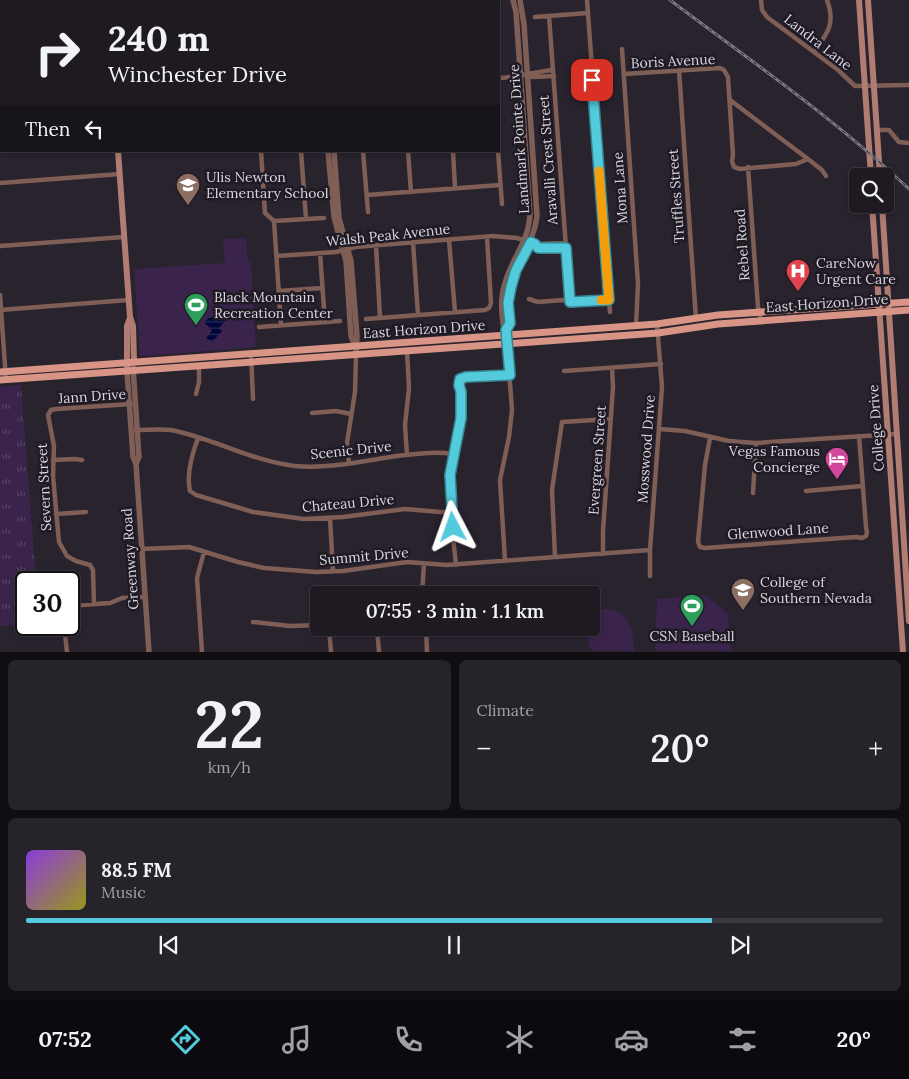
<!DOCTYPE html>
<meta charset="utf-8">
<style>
body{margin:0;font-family:Lora,serif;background:#27232a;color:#f1f3f6;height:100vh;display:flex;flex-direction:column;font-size:19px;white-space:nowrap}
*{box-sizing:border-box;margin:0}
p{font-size:16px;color:#a1a1a5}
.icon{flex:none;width:28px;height:28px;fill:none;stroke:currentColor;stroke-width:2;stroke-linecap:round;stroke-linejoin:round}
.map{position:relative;height:652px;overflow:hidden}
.side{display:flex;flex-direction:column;gap:8px;padding:8px;background:#110e13;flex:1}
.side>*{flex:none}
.guide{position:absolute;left:0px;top:0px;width:500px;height:152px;box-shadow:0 2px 8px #0003,0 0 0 1px #3c3840;background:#1f1a22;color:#f1f3f6;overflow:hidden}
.buttons{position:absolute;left:849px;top:168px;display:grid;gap:10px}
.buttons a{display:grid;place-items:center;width:45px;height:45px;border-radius:5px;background:#1f1a22;box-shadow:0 2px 8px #0003,0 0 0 1px #3c3840;font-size:25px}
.speed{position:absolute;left:15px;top:571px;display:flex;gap:10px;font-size:25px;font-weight:700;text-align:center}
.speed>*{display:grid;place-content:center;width:65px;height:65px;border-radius:50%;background:#1f1a22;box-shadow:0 2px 8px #0003,0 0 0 1px #3c3840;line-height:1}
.speed .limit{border:2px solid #111;border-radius:8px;background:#fff;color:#111}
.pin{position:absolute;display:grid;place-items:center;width:42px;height:42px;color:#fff;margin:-21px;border-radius:10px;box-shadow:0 2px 8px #0006}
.me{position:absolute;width:55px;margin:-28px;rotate:356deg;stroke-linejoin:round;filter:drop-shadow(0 0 4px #0008)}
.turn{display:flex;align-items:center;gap:18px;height:105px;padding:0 25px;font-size:22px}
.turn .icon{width:65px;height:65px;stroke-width:2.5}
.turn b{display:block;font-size:35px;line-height:42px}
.then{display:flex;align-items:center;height:48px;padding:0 25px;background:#0003;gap:10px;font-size:19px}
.big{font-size:38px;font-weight:600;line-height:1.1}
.side .tile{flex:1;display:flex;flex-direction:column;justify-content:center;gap:8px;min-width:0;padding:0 18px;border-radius:8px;background:#27232a}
.side .dial{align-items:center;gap:0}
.dial b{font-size:65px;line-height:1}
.song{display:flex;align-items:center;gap:15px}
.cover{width:60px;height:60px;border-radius:8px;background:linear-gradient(135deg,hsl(270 70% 55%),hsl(60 70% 35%))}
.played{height:5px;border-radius:2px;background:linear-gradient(90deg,#53cbdc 80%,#3c3840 80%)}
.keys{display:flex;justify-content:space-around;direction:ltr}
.heat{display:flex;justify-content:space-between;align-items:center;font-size:28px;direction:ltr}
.side .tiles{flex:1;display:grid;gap:8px;grid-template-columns:1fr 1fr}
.tile:last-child{grid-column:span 2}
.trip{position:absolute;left:310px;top:586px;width:290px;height:50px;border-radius:5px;background:#1f1a22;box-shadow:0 2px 8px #0003,0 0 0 1px #3c3840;font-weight:600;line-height:50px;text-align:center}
.menu{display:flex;height:80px;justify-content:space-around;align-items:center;background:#0c0a0e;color:#a1a1a5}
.menu .icon{width:35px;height:35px}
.menu .active{color:#53cbdc}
.menu b{font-size:22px;color:#f1f3f6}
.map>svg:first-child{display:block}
.park{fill:url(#park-tufts)}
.garden{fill:#3b244c}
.water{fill:url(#water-rules)}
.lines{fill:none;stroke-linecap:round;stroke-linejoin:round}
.minor{stroke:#7f5e56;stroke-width:4.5}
.tertiary{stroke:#7f5e56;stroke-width:5.5}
.secondary{stroke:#b17c71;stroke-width:6}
.primary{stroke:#d89485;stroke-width:7}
.rail-casing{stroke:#7d7882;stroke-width:3}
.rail{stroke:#1f1a24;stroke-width:1;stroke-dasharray:4;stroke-linecap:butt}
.route-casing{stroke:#36848f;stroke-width:12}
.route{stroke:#53cbdc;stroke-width:9}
.slow{stroke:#f59e0b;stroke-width:9}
.labels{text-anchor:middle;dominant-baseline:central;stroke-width:5;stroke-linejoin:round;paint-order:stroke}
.street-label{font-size:14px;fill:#dbd7df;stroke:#1f1a24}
.poi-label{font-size:14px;fill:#dbd7df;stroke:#1f1a24;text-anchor:start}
</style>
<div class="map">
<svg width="909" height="652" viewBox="0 0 909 652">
<defs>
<pattern id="park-tufts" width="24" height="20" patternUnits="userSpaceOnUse" patternTransform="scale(1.25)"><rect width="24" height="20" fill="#3b244c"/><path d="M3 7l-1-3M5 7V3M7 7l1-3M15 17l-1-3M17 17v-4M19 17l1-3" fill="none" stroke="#574365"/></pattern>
<pattern id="water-rules" width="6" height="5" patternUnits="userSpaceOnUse" patternTransform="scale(1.25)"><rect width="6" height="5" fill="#00063b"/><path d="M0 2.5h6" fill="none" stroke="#252a57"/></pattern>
</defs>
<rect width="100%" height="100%" fill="#29232e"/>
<path class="park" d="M21,385l15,197h-10v42l-26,2v-239z"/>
<path class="garden" d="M246,238l2,23h3l5,86 -114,9 -2,-1 -6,-86 91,-6 -2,-24z
M707,596l21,18 3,37h-76l2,-52z
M610,609c22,5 23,23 24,42h-41l-4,-3 -2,-20h4v-17z"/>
<path class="water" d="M216,316l10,4 -7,8 3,3 -10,11 -6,-4 6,-7 -1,-2 -7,-7 5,-4z"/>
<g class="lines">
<path class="minor" d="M385,0l1,1
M481,0l1,1
M587,0l23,312
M761,0l1,10 5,7 71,53 17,16 54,-1
M148,1v-1
M200,1v-1
M251,1l1,-1
M549,16l21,286
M535,17l53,-4
M622,49l16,235 -2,42
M814,52c13,-18 22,-28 13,-52
M0,57h1
M679,70l17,249
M624,74l96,-6 4,2 4,7 5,78 -1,6 2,6 6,2 56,-5 12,-5
M527,75l6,2 21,-1
M499,78c19,-1 35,-6 54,-8
M730,100l78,59 14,11 4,6
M0,120h1
M876,130h13l10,12 10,1
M261,151l4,62 9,8 7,104
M301,151l5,68
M363,151l5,61
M408,151l3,41
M453,151l2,37
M498,151l4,53
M748,167l10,140 3,13
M0,183l120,-9
M367,195l133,-10
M274,221l50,-3
M449,240l6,72
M413,242l5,73
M535,244l3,4h28
M376,245l4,73
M0,246l124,-9
M320,253l5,69
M277,256l59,-4 19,-5 138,-11 24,2 18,6 30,-1
M279,291l43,-3
M0,295l6,85
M529,299l9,3 25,-2 13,2 33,-2
M0,310l128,-10
M366,319l119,-9 4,-2 2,-5 -4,-66
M259,327l81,-6
M251,353l2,46
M564,371l97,-7
M196,394l3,-12v-16
M312,413l24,-2 15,3
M659,429l26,2 44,10 27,2 140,-9
M136,430c12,0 23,-1 35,0 42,8 80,31 124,36 34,3 68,-5 102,-10 19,-2 37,-5 56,-2
M198,438c-6,16 -12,36 -8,53l6,4 57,17 51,7 39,-2 62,-8 35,3h12
M710,438l-5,27 -7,77 2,5 5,1 151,-11 6,1 4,-2 1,-4 -1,-5 -7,-91
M407,455l-2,-30 4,-37 -2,-37
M53,460l22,-1 7,1
M349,463l-2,-20 8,-51 1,-37
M806,491l56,-5
M753,493l3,-50
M56,514l30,-2
M330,518l3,53
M142,549l47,-2 49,15 26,6 52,4 27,-1 64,-9 40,3 203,-15
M603,554v-23l10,-144 -1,-19
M555,557l-3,-67 10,-68 49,-3
M505,561l-5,-81 9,-43 3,-27 -5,-66
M456,565c-3,-30 -8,-61 -6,-90 2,-20 9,-38 11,-57 1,-12 -3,-30 -1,-39l6,-2 44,-2
M650,576v-26l12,-163 -5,-63
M422,595l2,-31
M94,604l-1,-34 -3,-5 -14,-4 -9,-5 -8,-14 -6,-66 1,-30 -5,-26 -1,-5 3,-5 5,-1 75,-5
M69,606l41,-3 12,-5 23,-1
M253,622l37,4 29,-1
M64,625l3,27
M329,628l2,24
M377,628l2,24
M426,628l1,24
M202,652l-5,-74 7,-26"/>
<path class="tertiary" d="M285,1v-1
M291,1v-1
M328,151l6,66 12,44 5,75 4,10
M334,151l5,67 12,43 6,75 -1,19
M506,330c7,-13 1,-30 5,-45 7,-25 23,-43 26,-69l-13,-192 -4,-24
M507,338c-1,-5 -3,-9 -4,-15 -2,-13 -2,-30 3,-43 7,-23 23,-40 24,-66l-14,-202 -3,-12
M133,367l6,90 -3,7
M127,371l6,86 3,7 13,188"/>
<path class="secondary" d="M859,0l12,176
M868,0l12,176
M111,1v-1
M118,151l12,166 3,9 1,36
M872,204l31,448
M882,204l27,417
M127,367v-41l3,-8"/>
<path class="primary" d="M0,372l657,-48 61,-9 191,-13
M0,380l658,-47 60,-9 191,-14"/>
<defs>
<path id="rail" d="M670,0c81,61 165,119 239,189"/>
</defs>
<use href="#rail" class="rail-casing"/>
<use href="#rail" class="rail"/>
</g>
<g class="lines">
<defs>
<path id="route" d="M453,527l-3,-52 11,-57v-26l-2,-7 1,-6 6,-2 44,-2 -4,-45 4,-7 -2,-20 3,-16 5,-17 15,-28 4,2 3,4h28l4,54 39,-2 -17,-220"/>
</defs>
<use href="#route" class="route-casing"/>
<use href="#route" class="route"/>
<path class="slow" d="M599,171l10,129h-8"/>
</g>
<defs>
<symbol id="school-pin" viewBox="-11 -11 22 30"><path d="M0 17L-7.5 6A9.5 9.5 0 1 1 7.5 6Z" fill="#8d6e63" stroke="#1f1a24"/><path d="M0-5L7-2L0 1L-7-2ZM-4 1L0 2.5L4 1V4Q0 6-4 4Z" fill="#fff"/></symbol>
<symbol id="hospital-pin" viewBox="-11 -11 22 30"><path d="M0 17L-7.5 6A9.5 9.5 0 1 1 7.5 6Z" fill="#e0444e" stroke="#1f1a24"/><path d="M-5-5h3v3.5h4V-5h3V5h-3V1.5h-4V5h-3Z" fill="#fff"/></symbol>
<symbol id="stadium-pin" viewBox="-11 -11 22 30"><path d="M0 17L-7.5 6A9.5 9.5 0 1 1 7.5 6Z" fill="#2e9e5b" stroke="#1f1a24"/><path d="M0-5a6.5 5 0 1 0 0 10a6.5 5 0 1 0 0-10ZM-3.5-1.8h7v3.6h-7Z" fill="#fff"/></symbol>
<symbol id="hotel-pin" viewBox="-11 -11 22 30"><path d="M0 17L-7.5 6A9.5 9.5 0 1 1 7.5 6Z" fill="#d1479c" stroke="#1f1a24"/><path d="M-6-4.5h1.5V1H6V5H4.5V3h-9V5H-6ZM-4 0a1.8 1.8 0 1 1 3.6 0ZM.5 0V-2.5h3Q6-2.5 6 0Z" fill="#fff"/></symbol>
<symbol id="university-pin" viewBox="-11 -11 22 30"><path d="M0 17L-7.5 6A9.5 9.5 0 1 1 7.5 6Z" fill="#8d6e63" stroke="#1f1a24"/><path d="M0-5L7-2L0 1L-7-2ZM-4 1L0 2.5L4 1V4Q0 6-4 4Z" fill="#fff"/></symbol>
</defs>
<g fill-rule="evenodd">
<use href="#school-pin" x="174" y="171" width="28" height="38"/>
<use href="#hospital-pin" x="784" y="257" width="28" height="38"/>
<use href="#stadium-pin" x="182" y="291" width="28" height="38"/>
<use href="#hotel-pin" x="823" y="445" width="28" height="38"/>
<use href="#university-pin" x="729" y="576" width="28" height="38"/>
<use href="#stadium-pin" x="678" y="592" width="28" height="38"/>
</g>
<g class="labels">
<g class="street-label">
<text transform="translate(818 42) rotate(38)">Landra Lane</text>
<text transform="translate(673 61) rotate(-3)">Boris Avenue</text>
<text transform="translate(519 139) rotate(-94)">Landmark Pointe Drive</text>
<text transform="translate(548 160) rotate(-94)">Aravalli Crest Street</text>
<text transform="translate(620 188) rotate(-94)">Mona Lane</text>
<text transform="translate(676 196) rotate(-94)">Truffles Street</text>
<text transform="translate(388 235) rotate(-6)">Walsh Peak Avenue</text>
<text transform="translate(742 245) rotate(-94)">Rebel Road</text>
<text transform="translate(827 303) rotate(-4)">East Horizon Drive</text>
<text transform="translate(424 329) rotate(-4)">East Horizon Drive</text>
<text transform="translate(92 396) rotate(-4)">Jann Drive</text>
<text transform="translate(876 428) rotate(-94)">College Drive</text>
<text transform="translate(646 449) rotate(-86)">Mosswood Drive</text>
<text transform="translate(351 450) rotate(-6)">Scenic Drive</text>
<text transform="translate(597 460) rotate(-86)">Evergreen Street</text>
<text transform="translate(44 487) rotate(-93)">Severn Street</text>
<text transform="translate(348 503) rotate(-5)">Chateau Drive</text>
<text transform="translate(778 531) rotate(-4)">Glenwood Lane</text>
<text transform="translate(364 556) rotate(-5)">Summit Drive</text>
<text transform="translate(130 559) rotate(-94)">Greenway Road</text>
</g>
<g class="poi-label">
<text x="206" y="177">Ulis Newton<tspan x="206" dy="16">Elementary School</tspan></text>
<text x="816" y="263">CareNow<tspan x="816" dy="16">Urgent Care</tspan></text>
<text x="214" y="297">Black Mountain<tspan x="214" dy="16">Recreation Center</tspan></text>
<text x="820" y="451" text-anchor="end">Vegas Famous<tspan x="820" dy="16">Concierge</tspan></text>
<text x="760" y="582">College of<tspan x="760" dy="16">Southern Nevada</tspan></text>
<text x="692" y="636" text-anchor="middle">CSN Baseball</text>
</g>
</g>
</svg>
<div class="buttons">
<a><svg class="icon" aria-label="search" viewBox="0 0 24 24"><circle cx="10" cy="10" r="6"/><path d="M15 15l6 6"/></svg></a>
</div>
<div class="speed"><div class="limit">30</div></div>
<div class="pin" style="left:592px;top:80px;background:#d93025"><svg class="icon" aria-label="arrive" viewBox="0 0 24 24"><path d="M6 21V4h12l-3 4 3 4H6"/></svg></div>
<svg class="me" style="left:453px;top:527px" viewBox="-20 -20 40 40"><path d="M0-17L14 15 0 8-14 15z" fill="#53cbdc" stroke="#fff" stroke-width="4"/></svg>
<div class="trip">07:55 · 3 min · 1.1 km</div>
<div class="guide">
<div class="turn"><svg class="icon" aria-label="right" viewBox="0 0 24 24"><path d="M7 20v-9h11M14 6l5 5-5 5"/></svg><div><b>240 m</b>Winchester Drive</div></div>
<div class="then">Then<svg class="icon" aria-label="left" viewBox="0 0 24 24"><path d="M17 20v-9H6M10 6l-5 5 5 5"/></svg></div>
</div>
</div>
<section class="side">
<div class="tiles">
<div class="tile dial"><b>22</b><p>km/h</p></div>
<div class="tile"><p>Climate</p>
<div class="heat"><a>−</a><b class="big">20°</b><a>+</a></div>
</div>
<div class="tile">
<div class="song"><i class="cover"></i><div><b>88.5 FM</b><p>Music</p></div></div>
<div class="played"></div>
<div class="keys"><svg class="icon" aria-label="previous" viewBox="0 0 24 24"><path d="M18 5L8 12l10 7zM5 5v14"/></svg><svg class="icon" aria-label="pause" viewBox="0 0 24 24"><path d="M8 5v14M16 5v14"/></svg><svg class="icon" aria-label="next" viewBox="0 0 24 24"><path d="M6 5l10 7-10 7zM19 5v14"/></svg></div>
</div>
</div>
</section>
<nav class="menu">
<b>07:52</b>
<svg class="icon active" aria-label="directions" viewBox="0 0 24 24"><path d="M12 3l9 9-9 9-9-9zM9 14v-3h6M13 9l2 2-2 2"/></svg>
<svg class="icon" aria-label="music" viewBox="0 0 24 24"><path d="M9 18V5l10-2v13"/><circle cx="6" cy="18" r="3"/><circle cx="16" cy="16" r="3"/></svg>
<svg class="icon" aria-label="phone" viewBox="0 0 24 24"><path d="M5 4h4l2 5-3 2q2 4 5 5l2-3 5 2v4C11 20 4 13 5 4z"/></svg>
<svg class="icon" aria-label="climate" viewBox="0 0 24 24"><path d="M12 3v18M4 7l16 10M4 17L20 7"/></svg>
<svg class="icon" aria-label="car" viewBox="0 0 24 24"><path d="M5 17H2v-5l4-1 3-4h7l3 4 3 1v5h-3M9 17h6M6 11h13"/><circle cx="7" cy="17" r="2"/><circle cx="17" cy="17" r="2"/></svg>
<svg class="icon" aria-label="filters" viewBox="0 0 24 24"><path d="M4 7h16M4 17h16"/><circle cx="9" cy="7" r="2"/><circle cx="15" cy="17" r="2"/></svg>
<b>20°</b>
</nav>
